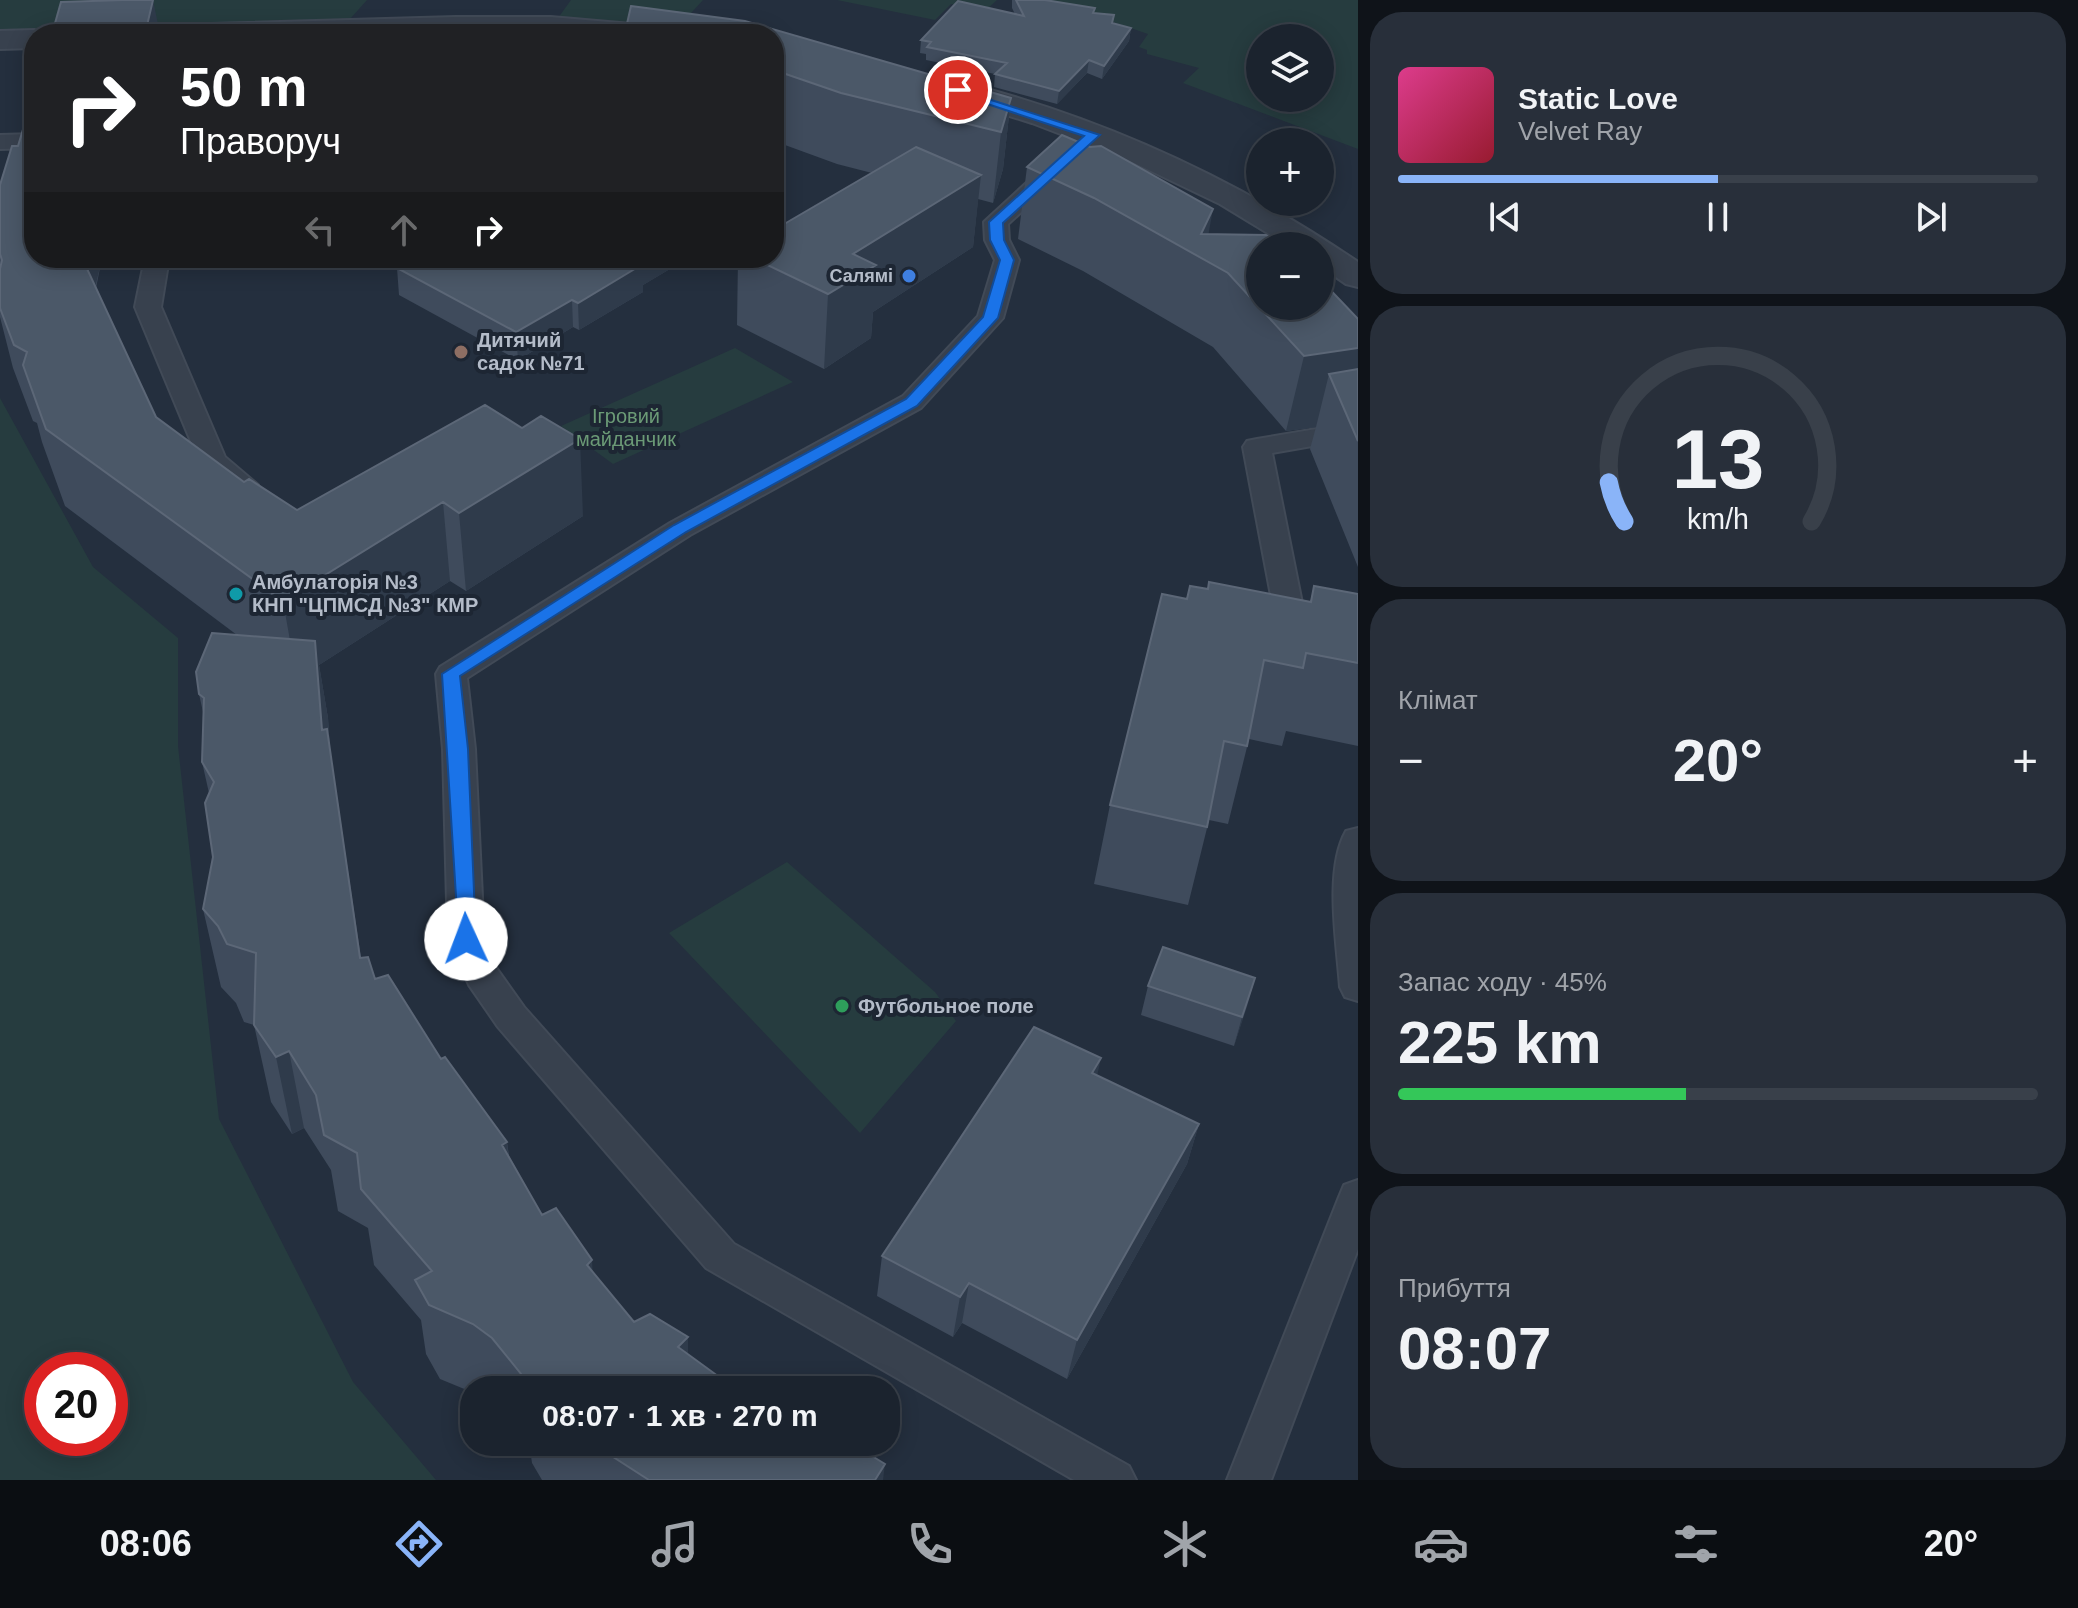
<!DOCTYPE html>
<html lang="uk">
<meta charset="utf-8">
<style>
body{margin:0;font-family:Arial,sans-serif;background:#282f3a;color:#f1f3f6;height:100vh;display:flex;flex-direction:column;font-size:30px;white-space:nowrap}
*{box-sizing:border-box;margin:0}
p{font-size:26px;color:#a0a4aa}
.icon{flex:none;width:44px;height:44px;fill:none;stroke:currentColor;stroke-width:2;stroke-linecap:round;stroke-linejoin:round}
.map{position:relative;flex:1;overflow:hidden}
.details{display:flex;flex-direction:column;gap:12px;padding:12px;background:#0f1319;width:720px}
.details>*{flex:none}
.top-card{position:absolute;left:24px;top:24px;width:760px;height:244px;border-radius:32px;box-shadow:0 4px 20px #0003,0 0 0 2px #39404a;background:#202124;color:#fff;overflow:hidden}
.controls{position:absolute;left:1246px;top:24px;display:grid;gap:16px}
.controls a{display:grid;place-items:center;width:88px;height:88px;border-radius:50%;background:#1b232e;box-shadow:0 4px 20px #0003,0 0 0 2px #39404a;font-size:40px}
.speed{position:absolute;left:24px;top:1352px;display:flex;gap:16px;font-size:40px;font-weight:700;text-align:center}
.speed>*{display:grid;place-content:center;width:104px;height:104px;border-radius:50%;background:#1b232e;box-shadow:0 4px 20px #0003,0 0 0 2px #39404a;line-height:1}
.speed .limit{border:12px solid #d22;background:#fff;color:#111}
.pin{position:absolute;display:grid;place-items:center;width:68px;height:68px;color:#fff;margin:-34px;border:4px solid #fff;border-radius:50%;box-shadow:0 2px 8px #0007}
.me{position:absolute;width:88px;margin:-44px;rotate:358deg;stroke-linejoin:round;filter:drop-shadow(0 0 6px #0008)}
.turn{display:flex;align-items:center;gap:28px;height:168px;padding:0 24px;font-size:36px}
.turn .icon{width:104px;height:104px;stroke-width:2.5}
.turn b{display:block;font-size:56px;line-height:68px}
.lanes{display:flex;align-items:center;height:76px;padding:0 24px;background:#0003;justify-content:center;gap:40px;direction:ltr}
.lanes .off{opacity:.35}
.big{font-size:60px;font-weight:700;line-height:1.1}
.details .card{flex:1;display:flex;flex-direction:column;justify-content:center;gap:12px;min-width:0;padding:0 28px;border-radius:32px;background:#282f3a}
.details .dial{align-items:center;gap:0}
.dial svg{height:208px;overflow:visible;fill:none;stroke:#39404a;stroke-width:7;stroke-linecap:round;text-anchor:middle}
.dial text{fill:#f1f3f6;stroke:none}
.song{display:flex;align-items:center;gap:24px}
.cover{width:96px;height:96px;border-radius:12px;background:linear-gradient(135deg,hsl(330 70% 55%),hsl(350 70% 35%))}
.played{height:8px;border-radius:4px;background:linear-gradient(90deg,#8ab4f8 50%,#39404a 50%)}
.keys{display:flex;justify-content:space-around;direction:ltr}
.heat{display:flex;justify-content:space-between;align-items:center;font-size:44px;direction:ltr}
.charge{height:12px;border-radius:6px;background:linear-gradient(90deg,#34c759 45%,#39404a 0)}
.trip{position:absolute;left:460px;top:1376px;width:440px;height:80px;border-radius:32px;background:#1b232e;box-shadow:0 4px 20px #0003,0 0 0 2px #39404a;font-weight:700;line-height:80px;text-align:center}
.dock{display:flex;height:128px;justify-content:space-around;align-items:center;background:#0b0e12;color:#a0a4aa}
.dock .icon{width:56px;height:56px}
.dock .on{color:#8ab4f8}
.dock b{font-size:36px;color:#f1f3f6}
main{display:flex;flex:1;min-height:0}
.map>svg:first-child{display:block}
.green{fill:#263c3f;fill-rule:evenodd}
.lines{fill:none;stroke-linecap:round;stroke-linejoin:round}
.lane-casing{stroke:#414a57;stroke-width:4}
.street-casing{stroke:#414a57;stroke-width:4}
.lane{fill:#38414e;fill-rule:evenodd}
.street{fill:#38414e;fill-rule:evenodd}
.wall{fill:#3f4b5c}
.shaded-wall{fill:#2f3b4b}
.building{fill:#4b5868;stroke:#5c6777;stroke-width:2}
.route{fill:#1a73e8;stroke:#114b97;stroke-width:2}
.shop-dot{fill:#3f7fe0;stroke:#1d2633;stroke-width:3}
.education-dot{fill:#8d6e63;stroke:#1d2633;stroke-width:3}
.culture-dot{fill:#0f9aa8;stroke:#1d2633;stroke-width:3}
.leisure-dot{fill:#2e9e5b;stroke:#1d2633;stroke-width:3}
.labels{text-anchor:middle;dominant-baseline:central;stroke-width:8;stroke-linejoin:round;paint-order:stroke}
.far-poi-label{font-size:18px;font-weight:bold;fill:#b4bcc9;stroke:#1d2633;text-anchor:end}
.poi-label{font-size:20px;font-weight:bold;fill:#b4bcc9;stroke:#1d2633;text-anchor:start}
.park-label{font-size:20px;fill:#6b9a76;stroke:#1d2633}
</style>
<main>
<div class="map">
<svg width="1358" height="1480" viewBox="0 0 1358 1480">
<rect width="100%" height="100%" fill="#242f3e"/>
<path class="green" d="M0,0h367l-17,19 -350,14z
M571,0h132l-22,24 -20,7 -103,-13z
M837,0h160l-13,12 -33,-8 -16,16z
M1049,0h309v149l-175,-66 16,-15 -52,-14v-4l-8,-3 9,-13zM1260,38h60v60h-60z
M735,348l58,34 -180,82 -52,-38z
M0,398l93,169 85,71v108l41,373 134,263 83,98h-436zM42,1370h68v68h-68z
M787,862l148,130 21,29 -96,112 -191,-200z"/>
<g class="lines">
<defs>
<path id="lane" d="M34,134v14l-34,1v-14z
M1055,162l8,2 4,5 -4,5 -55,50 1,16 10,20 -16,58 -82,90 -231,127 -223,143 8,71 9,190 13,30 27,38 210,237 395,222 7,14h-62l-368,-212 -208,-241 -29,-42 -21,-46 -5,-190 -7,-75 4,-7 230,-144 233,-127 75,-80 17,-56 -10,-20 -1,-18 63,-58z
M145,258h24l-8,49 64,150 33,28 -4,6h-20l-35,-30 -64,-154z
M1358,422v16l-86,15 37,185 -4,7 -11,3 -11,-3 -4,-7 -36,-191 4,-6 10,-2z
M1358,828v173l-13,-4 -5,-10c-3,-44 -16,-117 6,-156z
M1358,1180v69l-87,231h-44l112,-283 5,-12z"/>
<path id="street" d="M455,17h96l92,8 10,3 5,6h-499l5,-6 10,-3z
M34,30l11,4h-11v14l-34,1v-18z
M953,80c146,36 283,99 405,182v25l-12,-3 -26,-18v-20h-31l-69,-42 -92,-44 -96,-37 -90,-28 -4,-6 4,-6z"/>
</defs>
<use href="#lane" class="lane-casing"/>
<use href="#street" class="street-casing"/>
<use href="#lane" class="lane"/>
<use href="#street" class="street"/>
</g>
<path class="wall" d="M1012,0h33l49,13 19,10 18,5 -2,13 -27,38 -15,-6 -30,31 -63,-17 1,-13 -69,-14v-6l-6,-1 1,-13 94,-26 -3,-6z
M631,6l114,15 266,77 -8,71 -10,34 -15,-4 -5,48 -100,65 -2,26 -47,31 -87,-44 1,-67h36v-28l98,-57 -35,-9 -63,-23v-107h-148v-6z
M18,146l16,112h68l-6,30 60,129 88,65 53,28 188,-105 98,111 -117,75 -16,-10 -131,84 9,53 2,31 31,209 14,21 132,163 2,14 33,59 51,57 41,50 54,33 49,35h-263v3l-34,-14 -14,-25 -5,-34 -47,-55 -6,-37 -30,-17 -7,-41 -27,-42 -12,6 -21,-32 -17,-77 -10,-3 -8,-19 -15,-16 -18,-78 10,-52 -4,-64 -7,-31 1,-50 -4,-18 38,-59 -172,-129 -23,-64 -5,-19 -4,-2 -20,-53 -13,-51v-132z
M1027,167l181,67 150,85v248l-48,-118 6,-22 -30,4 -73,-84 -130,-76 -65,-32z
M685,260l-42,25v7l-64,38 -6,-3 -55,33 -119,-65 -2,-27z
M1314,586l44,8v152l-72,-15 -4,15 -33,-7 -21,85 -19,-4 -21,85 -94,-21 16,-79 77,-206 21,-10 102,13z
M1255,978l-21,68 -93,-31 7,-29z
M1097,1075l102,49 -12,40 -120,215 -105,-56 -9,14 -76,-41 5,-40z
M525,1442h324l34,38h-341l-10,-17 -2,-14z"/>
<path class="shaded-wall" d="M153,0l7,34h-15z
M1131,28l-2,13 -27,38 2,-13z
M1089,60l-2,13 -30,31 2,-13z
M1011,98l-8,71 -10,34 8,-71z
M981,175l-8,72 -100,65 -2,26 -47,31 4,-75 25,-40z
M1213,209l-9,50 -3,-25z
M68,258h34l-18,78 -16,-75z
M642,258h43v2l-42,25v7l-64,38 -1,-27z
M572,300l1,27 -55,33 -2,-28z
M1358,348v72l-29,-46 -13,53 -30,4 18,-75z
M580,439l3,77 -117,75 -7,-78z
M443,502l7,79 -131,84 9,53 2,31 42,287 -75,-356 -14,-79z
M1255,978l-8,29 -13,39 8,-29z
M289,1051l15,77 -12,6 -16,-77z
M1101,1058l-9,41v-26z
M1199,1124l-12,40 -120,215 10,-39z
M507,1142l7,76 -12,-73z
M592,1260l4,74 -9,-69z
M969,1283l-7,40 -9,14 7,-40z
M688,1337v53l-10,-43z
M885,1464l-2,16h-9z"/>
<path class="building" d="M123,0h30l-8,34h-93l9,-32z
M1016,0h29l50,8 -2,5 21,2 -2,8 19,5 -27,38 -15,-6 -30,31 -64,-17 12,-11 -80,-16 4,-5 -10,-2 37,-39 66,15z
M631,6l114,15 266,77 -10,34 -160,-39 -67,-23v-36h-127l-21,-6z
M34,93v165h34v3l15,-1 73,157 88,65 5,-3 48,31 188,-105 37,23 19,-12 39,23 -121,74 -16,-11 -160,99 -237,-172 -23,-64 4,-13 -13,-7 -14,-37v-39l2,-9 -2,-6v-69l12,-39h6z
M1062,135l28,12 11,-1 112,63 -12,25 65,1 16,11h-22v60h60v-27l38,40v29l-54,8 -76,-83 -134,-75 -67,-31z
M916,147l65,28 -128,79 23,11 -48,29 -75,-36h21v-28z
M415,258h227l-6,3 7,3 -65,39 -6,-3 -56,32 -119,-64z
M1358,369v72l-29,-67z
M1209,582l102,20 3,-16 44,8v69l-52,-10 -3,15 -39,-8 -17,86 -23,-5 -17,86 -97,-22 52,-211 25,5 3,-13 18,3z
M212,633l103,8 7,89 5,-1 33,229 8,-1 7,22 13,-4 53,84 4,-2 62,85 -5,3 40,70 14,-7 36,52 -5,5 47,57 16,-8 38,23 -10,10 59,43h-212l1,-10 -34,-42 -19,-14 -44,-19 -14,-25 17,-9 -71,-82 -4,-36 -33,-18 -8,-40 -27,-44 -13,6 -22,-32 2,-72 -29,-9 -9,-18 -15,-17 10,-52 -8,-54 9,-21 -12,-20 2,-64 -5,-4 -3,-22z
M1163,947l92,31 -13,39 -94,-31z
M1034,1027l67,31 -9,15 107,51 -122,216 -108,-57 -9,14 -78,-41z
M578,1442h271l36,22 -10,16h-226l-53,-34 -13,-1z"/>
<path class="route" d="M954,88l146,47 -97,88 1,17 10,20 -16,58 -81,88 -231,126 -226,144 8,73 8,190 -10,8 -7,-3 -17,-270 232,-149 232,-126 77,-82 17,-57 -10,-20 -1,-18 95,-86 -130,-43z"/>
<circle class="shop-dot" cx="909" cy="276" r="8"/>
<circle class="education-dot" cx="461" cy="352" r="8"/>
<circle class="culture-dot" cx="236" cy="594" r="8"/>
<circle class="leisure-dot" cx="842" cy="1006" r="8"/>
<g class="labels">
<g class="far-poi-label">
<text x="893" y="276">Салямі</text>
</g>
<g class="poi-label">
<text x="477" y="340">Дитячий<tspan x="477" dy="23">садок №71</tspan></text>
<text x="252" y="582">Амбулаторія №3<tspan x="252" dy="23">КНП "ЦПМСД №3" КМР</tspan></text>
<text x="858" y="1006">Футбольное поле</text>
</g>
<g class="park-label">
<text x="626" y="416">Ігровий<tspan x="626" dy="23">майданчик</tspan></text>
</g>
</g>
</svg>
<div class="controls">
<a><svg class="icon" aria-label="layers" viewBox="0 0 24 24"><path d="M12 4l9 5-9 5-9-5zM3 14l9 5 9-5"/></svg></a>
<a>+</a>
<a>−</a>
</div>
<div class="speed"><div class="limit">20</div></div>
<div class="pin" style="left:958px;top:90px;background:#d93025"><svg class="icon" aria-label="arrive" viewBox="0 0 24 24"><path d="M6 21V4h12l-3 4 3 4H6"/></svg></div>
<svg class="me" style="left:466px;top:939px" viewBox="-20 -20 40 40"><circle r="19" fill="#fff"/><path d="M0-13L10 11 0 6-10 11z" fill="#1a73e8"/></svg>
<div class="trip">08:07 · 1 хв · 270 m</div>
<div class="top-card">
<div class="turn"><svg class="icon" aria-label="right" viewBox="0 0 24 24"><path d="M7 20v-9h11M14 6l5 5-5 5"/></svg><div><b>50 m</b>Праворуч</div></div>
<div class="lanes"><svg class="icon off" aria-label="left" viewBox="0 0 24 24"><path d="M17 20v-9H6M10 6l-5 5 5 5"/></svg><svg class="icon off" aria-label="ahead" viewBox="0 0 24 24"><path d="M12 20V5M6 11l6-6 6 6"/></svg><svg class="icon" aria-label="right" viewBox="0 0 24 24"><path d="M7 20v-9h11M14 6l5 5-5 5"/></svg></div>
</div>
</div>
<section class="details">
<div class="card">
<div class="song"><i class="cover"></i><div><b>Static Love</b><p>Velvet Ray</p></div></div>
<div class="played"></div>
<div class="keys"><svg class="icon" aria-label="previous" viewBox="0 0 24 24"><path d="M18 5L8 12l10 7zM5 5v14"/></svg><svg class="icon" aria-label="pause" viewBox="0 0 24 24"><path d="M8 5v14M16 5v14"/></svg><svg class="icon" aria-label="next" viewBox="0 0 24 24"><path d="M6 5l10 7-10 7zM19 5v14"/></svg></div>
</div>
<div class="card dial"><svg viewBox="0 0 100 80">
<path d="M14 69A42 42 0 1 1 86 69"/>
<path d="M14 69A42 42 0 0 1 8 54" stroke="#8ab4f8"/>
<text x="50" y="56" font-size="32" font-weight="700">13</text>
<text x="50" y="72" font-size="11">km/h</text>
</svg></div>
<div class="card"><p>Клімат</p>
<div class="heat"><a>−</a><b class="big">20°</b><a>+</a></div>
</div>
<div class="card"><p>Запас ходу · 45%</p><b class="big">225 km</b><div class="charge"></div></div>
<div class="card"><p>Прибуття</p><b class="big">08:07</b></div>
</section>
</main>
<nav class="dock">
<b>08:06</b>
<svg class="icon on" aria-label="directions" viewBox="0 0 24 24"><path d="M12 3l9 9-9 9-9-9zM9 14v-3h6M13 9l2 2-2 2"/></svg>
<svg class="icon" aria-label="music" viewBox="0 0 24 24"><path d="M9 18V5l10-2v13"/><circle cx="6" cy="18" r="3"/><circle cx="16" cy="16" r="3"/></svg>
<svg class="icon" aria-label="phone" viewBox="0 0 24 24"><path d="M5 4h4l2 5-3 2q2 4 5 5l2-3 5 2v4C11 20 4 13 5 4z"/></svg>
<svg class="icon" aria-label="climate" viewBox="0 0 24 24"><path d="M12 3v18M4 7l16 10M4 17L20 7"/></svg>
<svg class="icon" aria-label="car" viewBox="0 0 24 24"><path d="M5 17H2v-5l4-1 3-4h7l3 4 3 1v5h-3M9 17h6M6 11h13"/><circle cx="7" cy="17" r="2"/><circle cx="17" cy="17" r="2"/></svg>
<svg class="icon" aria-label="filters" viewBox="0 0 24 24"><path d="M4 7h16M4 17h16"/><circle cx="9" cy="7" r="2"/><circle cx="15" cy="17" r="2"/></svg>
<b>20°</b>
</nav>
